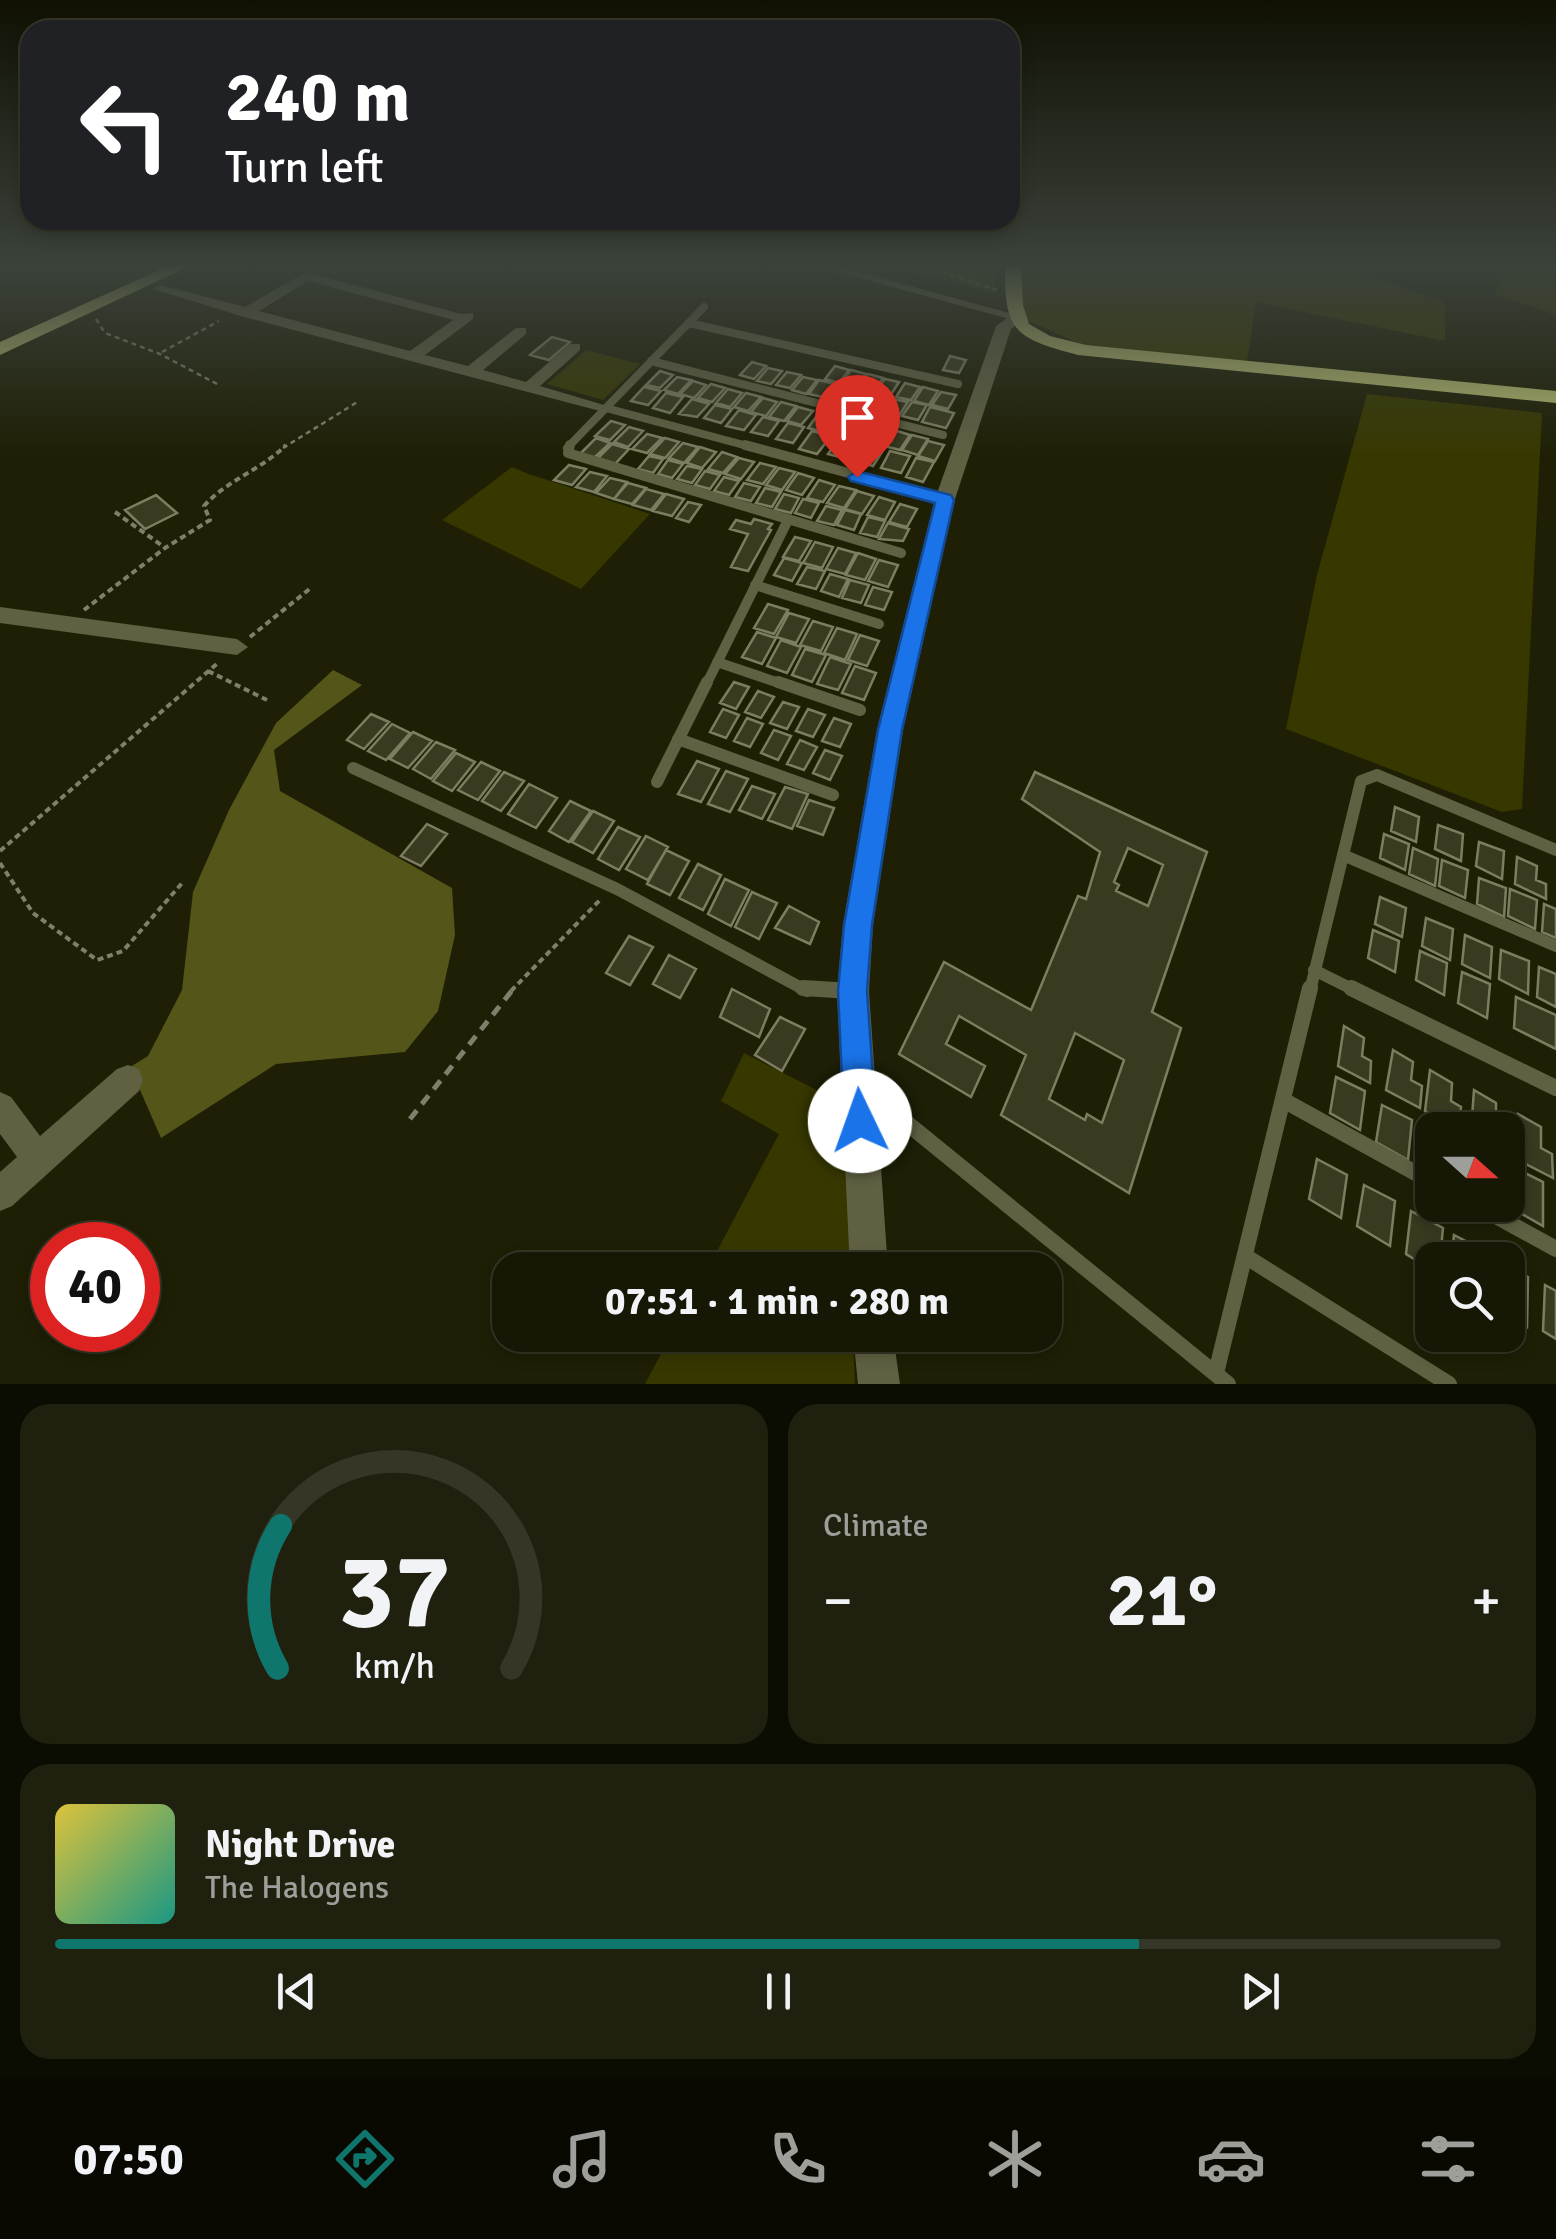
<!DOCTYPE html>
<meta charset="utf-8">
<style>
body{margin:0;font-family:Signika,sans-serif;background:#1f200e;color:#f1f3f6;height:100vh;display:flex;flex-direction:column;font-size:38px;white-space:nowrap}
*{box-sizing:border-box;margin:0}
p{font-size:32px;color:#9e9f9a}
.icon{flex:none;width:55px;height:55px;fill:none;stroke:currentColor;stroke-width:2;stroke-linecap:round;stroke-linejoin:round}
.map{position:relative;height:1384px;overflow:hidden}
.details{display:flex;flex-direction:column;gap:20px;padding:20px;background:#0c0d02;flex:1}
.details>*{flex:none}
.guide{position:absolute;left:20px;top:20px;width:1000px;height:210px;border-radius:30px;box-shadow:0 5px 15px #0003,0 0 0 2px #353626;background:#202124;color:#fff;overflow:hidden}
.needle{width:65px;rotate:111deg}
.tools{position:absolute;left:1415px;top:1112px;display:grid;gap:20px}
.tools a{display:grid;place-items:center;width:110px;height:110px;border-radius:20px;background:#161704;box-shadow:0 5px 15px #0003,0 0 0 2px #353626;font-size:50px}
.speed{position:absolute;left:30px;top:1222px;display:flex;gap:20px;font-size:50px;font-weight:700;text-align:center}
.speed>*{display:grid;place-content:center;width:130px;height:130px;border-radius:50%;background:#161704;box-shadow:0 5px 15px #0003,0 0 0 2px #353626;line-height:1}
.speed .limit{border:15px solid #d22;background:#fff;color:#111}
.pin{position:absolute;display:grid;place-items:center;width:85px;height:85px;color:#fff;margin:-102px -42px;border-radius:50% 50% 50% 0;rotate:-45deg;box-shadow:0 0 10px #0007}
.pin .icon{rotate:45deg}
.me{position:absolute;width:110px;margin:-55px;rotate:357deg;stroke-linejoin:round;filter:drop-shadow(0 0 8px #0008)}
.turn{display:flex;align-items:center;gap:35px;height:210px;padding:0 40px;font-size:45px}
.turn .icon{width:130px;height:130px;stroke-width:2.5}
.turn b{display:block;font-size:70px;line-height:85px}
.big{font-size:75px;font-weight:800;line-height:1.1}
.details .card{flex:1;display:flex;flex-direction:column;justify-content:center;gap:15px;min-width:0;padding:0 35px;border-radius:30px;background:#1f200e}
.details .dial{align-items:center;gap:0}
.dial svg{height:260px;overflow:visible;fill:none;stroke:#353626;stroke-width:7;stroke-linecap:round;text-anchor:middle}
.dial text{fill:#f1f3f6;stroke:none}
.song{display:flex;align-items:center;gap:30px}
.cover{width:120px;height:120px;border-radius:15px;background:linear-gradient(135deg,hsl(50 70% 55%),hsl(170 70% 35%))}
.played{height:10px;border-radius:5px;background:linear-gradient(90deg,#0f766e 75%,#353626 75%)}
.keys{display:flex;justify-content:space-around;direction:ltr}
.heat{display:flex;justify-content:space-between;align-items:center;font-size:55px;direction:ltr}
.details .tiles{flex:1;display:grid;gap:20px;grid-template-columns:1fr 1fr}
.card:last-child{grid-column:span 2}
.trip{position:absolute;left:492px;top:1252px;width:570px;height:100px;border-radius:30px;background:#161704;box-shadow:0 5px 15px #0003,0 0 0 2px #353626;font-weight:800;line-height:100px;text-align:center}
.tabs{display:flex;height:160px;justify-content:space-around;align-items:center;background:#090902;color:#9e9f9a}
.tabs .icon{width:70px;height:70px}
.tabs .on{color:#0f766e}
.tabs b{font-size:45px;color:#f1f3f6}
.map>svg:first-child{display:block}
.green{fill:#373800}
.forest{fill:#545519}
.building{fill:#393a1f;stroke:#7c7e61;stroke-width:2.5;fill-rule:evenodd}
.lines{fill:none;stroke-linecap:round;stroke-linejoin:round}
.path-far2{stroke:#7f806b;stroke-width:2.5;stroke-dasharray:5 4;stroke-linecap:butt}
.path-far1{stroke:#7f806b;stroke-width:4;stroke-dasharray:6 4;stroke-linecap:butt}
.path{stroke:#7f806b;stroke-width:5;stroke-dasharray:11 8;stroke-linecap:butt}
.service-far3{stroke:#606143;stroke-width:8}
.service-far2{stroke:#606143;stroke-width:10}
.service-far1{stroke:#606143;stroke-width:12}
.service{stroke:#606143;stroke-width:16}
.minor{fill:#606143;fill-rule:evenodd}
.tertiary{fill:#606143;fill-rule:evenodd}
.trunk{fill:#b0b46d;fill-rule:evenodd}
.route{fill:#1a73e8;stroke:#114b97;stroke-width:2.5}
</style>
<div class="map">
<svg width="1556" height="1384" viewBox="0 0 1556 1384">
<rect width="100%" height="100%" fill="#1e1f05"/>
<path class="green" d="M883,263h114l-3,30z
M1022,263h312l111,40v38l-189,-39 -9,59 -160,-14 -65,-29z
M1508,263h48v52l-61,-21z
M586,350l54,14 -37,36 -56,-16z
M1367,394l175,19 -20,396 -20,3 -216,-83 31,-154z
M512,467l14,6 124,41 -69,75 -139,-69z
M744,1053l98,50 12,167h-147l72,-136 -58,-33z
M671,1335h182l2,49h-210z"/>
<path class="forest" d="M333,670l29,15 -88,65 6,41 172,97 3,47 -17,76 -33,41 -129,12 -115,74 -31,-71 18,-11 34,-66 11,-98 36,-82 47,-87z"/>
<path class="building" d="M552,337l18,5 -21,18 -19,-5z
M950,356l16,4 -7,13 -16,-3z
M752,362l14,4 -12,13 -14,-4z
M835,366l14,4 -10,13 -14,-4z
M768,368l14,3 -11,13 -14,-3z
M851,370l15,4 -10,13 -15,-4z
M660,371l13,4 -13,13 -14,-3z
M787,372l14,3 -11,13 -14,-3z
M868,374l15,4 -10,13 -14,-4z
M677,377l14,3 -13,14 -14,-4z
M803,377l14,3 -11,14 -14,-4z
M885,379l14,3 -9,14 -15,-4z
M819,380l15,4 -11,13 -14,-3z
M693,381l13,4 -12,13 -14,-4z
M905,383l15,4 -9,13 -15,-3z
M711,384l14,4 -13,14 -14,-4z
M839,385l14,3 -10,14 -15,-4z
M644,387l17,4 -13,14 -17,-4z
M923,387l15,4 -9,14 -15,-4z
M728,389l14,4 -12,14 -14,-4z
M855,389l15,4 -10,14 -15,-4z
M941,392l15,3 -8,14 -16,-4z
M666,393l17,4 -13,16 -17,-5z
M746,393l15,4 -13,14 -14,-4z
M873,394l15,3 -10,15 -15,-4z
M763,398l14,4 -11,14 -15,-4z
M692,399l17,5 -12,13 -18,-3z
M892,399l16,3 -10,15 -15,-4z
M781,402l15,4 -12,15 -15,-4z
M912,402l15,3 -9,15 -16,-4z
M715,405l17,4 -11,14 -17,-5z
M798,407l15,4 -12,14 -14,-4z
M930,407l24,6 -8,15 -24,-6z
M739,410l17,5 -12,15 -18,-4z
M819,413l15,4 -11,15 -15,-4z
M763,417l16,4 -11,15 -17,-4z
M837,417l16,4 -11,15 -15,-4z
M611,421l14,4 -15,15 -15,-4z
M855,422l15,4 -10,15 -16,-4z
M788,423l16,4 -11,16 -17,-4z
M629,427l14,4 -15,16 -14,-5z
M875,427l16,4 -10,15 -16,-4z
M894,430l16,5 -10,15 -16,-4z
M812,431l19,5 -14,18 -18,-5z
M647,434l15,4 -15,15 -15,-4z
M912,435l16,4 -10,16 -16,-5z
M596,438l14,5 -16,15 -14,-4z
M665,438l14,4 -14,16 -15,-4z
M839,438l18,5 -10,16 -19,-5z
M928,441l16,4 -9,16 -17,-5z
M683,443l15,4 -14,16 -15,-5z
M612,444l17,5 -14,15 -17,-6z
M865,444l19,5 -11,17 -18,-5z
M700,447l16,5 -14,16 -15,-5z
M890,451l20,5 -9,17 -20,-5z
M722,452l15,5 -14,16 -15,-4z
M649,456l14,3 -10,14 -15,-4z
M739,458l15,4 -13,17 -16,-5z
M916,458l18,4 -11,20 -17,-5z
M668,460l15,4 -11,14 -14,-4z
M760,463l16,4 -13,17 -16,-4z
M569,465l17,4 -14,16 -18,-5z
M687,466l15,3 -10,14 -15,-4z
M779,468l16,4 -13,18 -16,-5z
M705,471l15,4 -10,14 -15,-4z
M590,472l17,4 -13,16 -18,-5z
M798,473l16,5 -12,17 -16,-5z
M724,477l15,4 -10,14 -15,-4z
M610,478l17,4 -13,17 -18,-6z
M819,480l16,5 -12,17 -16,-4z
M628,483l18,5 -14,16 -18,-5z
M744,483l16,4 -9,14 -16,-4z
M839,486l17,4 -12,18 -17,-5z
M765,488l16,4 -9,15 -16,-4z
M646,489l18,5 -13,16 -18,-5z
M857,491l17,5 -12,18 -17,-5z
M666,494l18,5 -12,17 -19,-5z
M784,494l15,4 -8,15 -16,-4z
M156,495l21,18 -32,16 -20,-19z
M879,497l16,5 -10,18 -18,-5z
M803,499l16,4 -8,15 -16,-5z
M688,502l13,3 -12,17 -13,-4z
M900,504l17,5 -10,18 -18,-5z
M826,506l16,4 -8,15 -17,-4z
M845,510l16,4 -7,16 -17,-5z
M868,517l17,4 -8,16 -17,-4z
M754,519l18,5 -4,5 3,1 -23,41 -17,-4 17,-33 -18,-5 6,-9 15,4z
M888,523l21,6 -6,12 -24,-2z
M795,537l16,4 -12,20 -16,-4z
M815,542l18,5 -11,21 -19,-5z
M838,548l18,5 -11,21 -19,-5z
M858,553l18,6 -11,21 -19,-5z
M784,558l18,5 -10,18 -18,-6z
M879,560l19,5 -10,22 -20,-6z
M807,567l18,4 -9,18 -19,-5z
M830,574l18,5 -9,18 -18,-6z
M850,580l19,5 -8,18 -19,-5z
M873,587l19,5 -8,18 -19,-5z
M768,604l20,6 -14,24 -20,-6z
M789,613l20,6 -13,24 -20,-6z
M813,621l20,6 -12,24 -21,-6z
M837,628l20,6 -12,26 -21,-7z
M757,632l19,6 -14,26 -20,-7z
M860,635l19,6 -12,25 -19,-6z
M781,640l20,7 -14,26 -20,-7z
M805,649l21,6 -14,27 -20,-7z
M830,657l21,7 -13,26 -21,-6z
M855,666l21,7 -12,27 -22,-7z
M734,682l15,5 -13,22 -16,-6z
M758,691l16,6 -13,21 -16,-6z
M783,702l16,5 -12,22 -17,-6z
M723,709l16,6 -13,23 -16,-6z
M808,709l17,6 -12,22 -17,-6z
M371,714l18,8 -25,27 -17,-9z
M747,718l16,6 -13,23 -16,-6z
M834,718l17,6 -11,23 -18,-6z
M392,724l18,9 -24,27 -18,-9z
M774,730l17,6 -13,24 -17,-7z
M413,732l19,9 -24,27 -18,-9z
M800,740l17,7 -13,23 -17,-6z
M436,742l19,8 -24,29 -18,-10z
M825,750l17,6 -12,24 -17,-7z
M456,753l19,9 -23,29 -19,-10z
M697,761l22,8 -18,33 -23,-8z
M481,762l19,9 -22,29 -20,-10z
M726,771l22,8 -18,33 -22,-8z
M504,772l20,9 -23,30 -19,-10z
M1035,772l172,80 -55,160 29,16 -52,165 -128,-78 25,-60 -67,-39 -13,28 39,22 -14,31 -72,-43 45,-92 87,48 47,-114 8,3 14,-47 -78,-53zM1128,848l35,17 -15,41 -32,-15 3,-6 -5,-3zM1075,1033l49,27 -22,63 -15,-9 -2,6 -36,-21z
M529,784l28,14 -21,30 -28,-14z
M752,786l23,8 -13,25 -23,-9z
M785,787l23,7 -16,35 -24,-9z
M809,800l25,8 -11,27 -26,-9z
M570,801l21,10 -22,31 -20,-11z
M1395,807l24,10 -3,25 -25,-11z
M593,811l21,10 -21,32 -21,-11z
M427,824l20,10 -26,32 -20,-10z
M1438,825l25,9 -2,27 -26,-12z
M618,827l22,10 -21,33 -21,-11z
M1384,834l25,10 -4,26 -25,-12z
M646,836l22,11 -20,33 -22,-11z
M1479,842l25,9 -2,28 -26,-13z
M1413,848l25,11 -3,27 -26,-12z
M666,850l23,11 -19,34 -23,-11z
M1517,857l20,9 -1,14 10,4v15l-31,-15z
M1442,860l26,10 -3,28 -26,-12z
M698,864l23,11 -18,35 -24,-12z
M1479,878l27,10 -2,29 -27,-13z
M725,879l24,11 -18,36 -23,-12z
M1510,889l27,11 -2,29 -27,-13z
M752,892l25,11 -18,36 -24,-12z
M1380,897l26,11 -4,29 -27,-13z
M1544,904l12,5v29l-14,-6z
M789,906l30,16 -9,22 -35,-16z
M1426,918l27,11 -3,31 -28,-14z
M1373,930l26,11 -4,31 -27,-14z
M1465,935l27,12 -2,31 -28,-14z
M629,936l24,11 -23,38 -24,-12z
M1501,950l28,11 -1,33 -29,-15z
M1420,951l27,12 -3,32 -28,-15z
M669,955l27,14 -16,29 -27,-14z
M1539,967l17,7v33l-19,-10z
M1462,972l28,12 -3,34 -29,-15z
M732,989l38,20 -11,28 -39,-20z
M1516,997l40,18v34l-42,-21z
M780,1017l25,12 -23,42 -27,-16z
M1344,1026l20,12 -2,18 9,5 -1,22 -32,-17z
M1393,1050l20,12 -2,18 11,6 -2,22 -34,-18z
M1430,1070l22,13 -1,18 10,6 -2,22 -34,-18z
M1336,1077l29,14 -5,39 -30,-17z
M1474,1090l22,13v19l10,8h-35z
M1382,1105l30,15 -4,40 -32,-18z
M1518,1114l23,13v21l11,6 1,24 -37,-19z
M1421,1126l11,5v42l-16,-10z
M1317,1159l30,16 -6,43 -32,-19z
M1511,1166l32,16v44l-35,-20z
M1364,1185l31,16 -5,45 -33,-20z
M1411,1211l32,17 -3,32h-8v10l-26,-16z
M1454,1235l33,17v8h-36z
M1508,1266l20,11 -1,50 -19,-12z
M1545,1285l11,6v48l-13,-8z"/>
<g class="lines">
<path class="path-far2" d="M916,263l81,27
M96,319l9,14 55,21 57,30
M162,352l57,-31
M283,448l76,-47"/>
<path class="path-far1" d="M115,512l49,35
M84,610l81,-62 45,-28 -6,-14c23,-26 57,-36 82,-61
M250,637l62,-50
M208,671l59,29
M0,851l219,-189
M0,863l33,50 64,47 26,-9 60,-69
M511,991l89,-91"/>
<path class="path" d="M410,1119l104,-131"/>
<path class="service-far3" d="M689,323l269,61
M651,361l292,74
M606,408l149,40
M567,448l137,-141"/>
<path class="service-far2" d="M570,445l-2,8 333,100
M745,445l200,54
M755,585l124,39
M717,662l68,23
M706,685l82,-165"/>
<path class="service-far1" d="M778,682l82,28
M678,739l155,56
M353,768l264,121 190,102
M657,782l50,-100
M1343,855l213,91
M1314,970l42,21
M1310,991l51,-210 16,-6 179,75"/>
<path class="service" d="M803,988l49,3
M1351,988l205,100
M865,1089l363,295
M1283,1100l149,82
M1476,1205l80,44
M1245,1256l204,128
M1216,1373l94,-385"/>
<path class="minor" d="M805,263h22l193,53 -7,4z
M306,272l155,42 12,-1v6l-48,36 43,11 48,-38h10v6l-43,36 43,12 44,-38h10v6l-40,36 74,22 -14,3 -359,-95 -88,-27 7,-4 85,22zM308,281l142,38 3,1 -43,31 -151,-40z
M0,607l237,32 11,8 -11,8 -237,-32z
M128,1065l11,4 4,11 -4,11 -127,115 -12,5v-39l17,-15 -17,-23v-42l11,5 29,39 77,-67z"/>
<path class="tertiary" d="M1009,317l14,3 -12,9 -56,170 -52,231 -30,195 -4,66 19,279h-38l-13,-279 6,-66 34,-195 58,-231 61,-173z
M853,1335h40l7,49h-42z"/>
<path class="trunk" d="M175,263h21l-196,92v-13z
M1005,263h16l2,42 6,19 21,12 36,9 470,46v12l-478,-48c-64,-17 -74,-23 -73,-92z"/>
</g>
<linearGradient id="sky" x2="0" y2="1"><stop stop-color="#101103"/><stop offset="0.58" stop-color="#3b423b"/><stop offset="1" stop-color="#3b423b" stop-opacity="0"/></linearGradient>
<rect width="1556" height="457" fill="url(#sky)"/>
<path class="route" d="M857,471l94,24 3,5 -52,230 -30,195 -5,66 9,130 -4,11 -12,5 -11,-5 -5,-11 -6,-130 6,-66 34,-195 57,-227 -84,-22 -3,-4z"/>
</svg>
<div class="tools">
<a><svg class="needle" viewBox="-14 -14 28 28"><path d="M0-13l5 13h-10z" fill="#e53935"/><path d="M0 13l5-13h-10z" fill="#9e9f9a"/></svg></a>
<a><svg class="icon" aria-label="search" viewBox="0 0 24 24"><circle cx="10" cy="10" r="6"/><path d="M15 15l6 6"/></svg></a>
</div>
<div class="speed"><div class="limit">40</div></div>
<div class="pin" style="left:857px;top:477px;background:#d93025"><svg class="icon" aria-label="arrive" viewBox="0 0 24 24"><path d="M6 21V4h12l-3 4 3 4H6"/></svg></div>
<svg class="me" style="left:860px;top:1121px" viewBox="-20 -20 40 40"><circle r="19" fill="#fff"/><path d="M0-13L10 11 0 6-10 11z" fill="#1a73e8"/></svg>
<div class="trip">07:51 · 1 min · 280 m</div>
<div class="guide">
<div class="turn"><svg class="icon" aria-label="left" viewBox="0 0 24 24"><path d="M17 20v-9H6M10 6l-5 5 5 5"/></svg><div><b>240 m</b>Turn left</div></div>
</div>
</div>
<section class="details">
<div class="tiles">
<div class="card dial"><svg viewBox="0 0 100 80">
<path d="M14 69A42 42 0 1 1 86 69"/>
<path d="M14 69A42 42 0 0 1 15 25" stroke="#0f766e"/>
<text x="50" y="56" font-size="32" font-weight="700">37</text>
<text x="50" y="72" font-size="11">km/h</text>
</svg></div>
<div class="card"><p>Climate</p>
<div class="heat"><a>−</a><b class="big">21°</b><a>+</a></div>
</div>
<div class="card">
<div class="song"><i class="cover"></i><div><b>Night Drive</b><p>The Halogens</p></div></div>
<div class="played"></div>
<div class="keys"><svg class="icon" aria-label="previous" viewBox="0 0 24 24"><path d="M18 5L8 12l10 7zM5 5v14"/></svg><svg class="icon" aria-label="pause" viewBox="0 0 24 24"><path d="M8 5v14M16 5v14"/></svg><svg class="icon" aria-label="next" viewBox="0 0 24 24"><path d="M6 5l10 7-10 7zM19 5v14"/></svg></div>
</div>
</div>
</section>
<nav class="tabs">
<b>07:50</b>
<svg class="icon on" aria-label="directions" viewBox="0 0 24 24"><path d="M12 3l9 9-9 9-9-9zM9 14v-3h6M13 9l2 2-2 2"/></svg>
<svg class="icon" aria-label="music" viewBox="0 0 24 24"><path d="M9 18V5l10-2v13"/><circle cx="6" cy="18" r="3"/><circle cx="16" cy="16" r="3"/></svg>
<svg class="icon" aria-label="phone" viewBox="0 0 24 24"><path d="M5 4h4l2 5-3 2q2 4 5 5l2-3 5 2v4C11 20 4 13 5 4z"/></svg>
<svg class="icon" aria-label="climate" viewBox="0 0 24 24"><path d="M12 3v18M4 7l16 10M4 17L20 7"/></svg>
<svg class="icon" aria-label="car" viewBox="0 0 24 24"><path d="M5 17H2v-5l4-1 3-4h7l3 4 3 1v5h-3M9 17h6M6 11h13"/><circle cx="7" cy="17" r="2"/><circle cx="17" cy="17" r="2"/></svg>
<svg class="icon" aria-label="filters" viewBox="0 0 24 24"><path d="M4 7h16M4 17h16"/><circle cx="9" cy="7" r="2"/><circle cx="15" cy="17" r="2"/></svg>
</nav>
